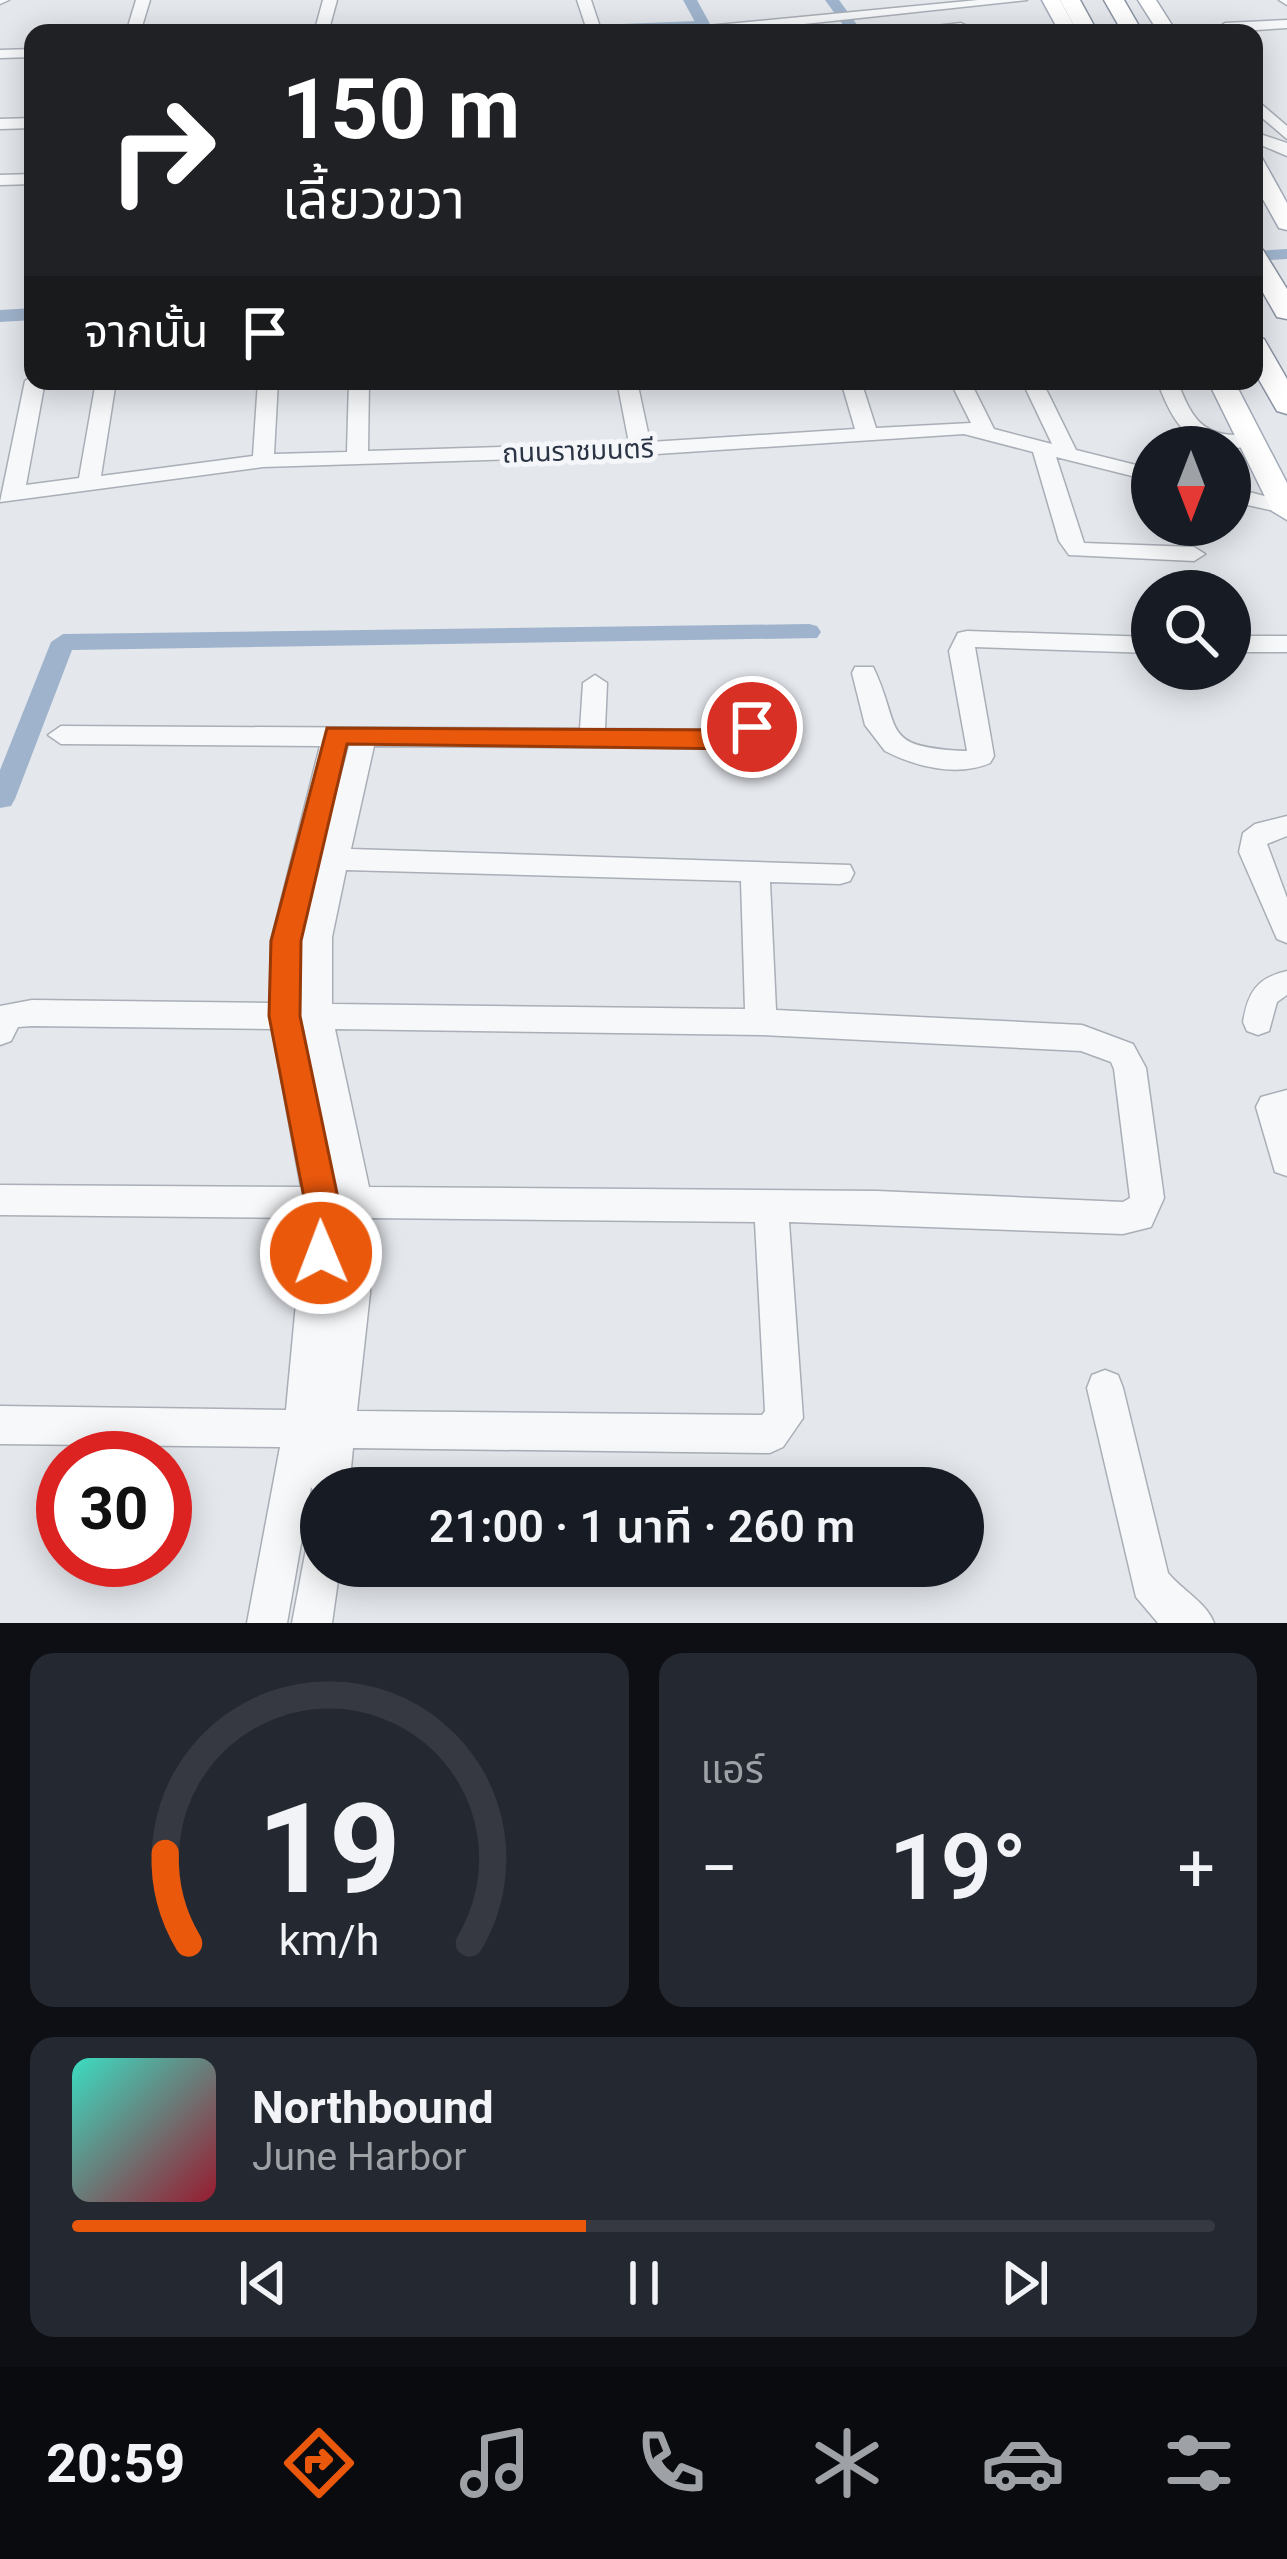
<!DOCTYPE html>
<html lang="th">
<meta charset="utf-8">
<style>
body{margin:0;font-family:Roboto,"Noto Sans Thai",sans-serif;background:#242831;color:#f1f3f6;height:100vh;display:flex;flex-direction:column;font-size:45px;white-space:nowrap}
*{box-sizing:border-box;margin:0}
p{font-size:39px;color:#9ea1a6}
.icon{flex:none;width:66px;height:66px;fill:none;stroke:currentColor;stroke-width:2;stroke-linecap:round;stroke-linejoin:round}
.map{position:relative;height:1623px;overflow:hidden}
.drawer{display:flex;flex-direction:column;gap:30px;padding:30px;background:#0d0f14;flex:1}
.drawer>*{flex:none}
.banner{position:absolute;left:24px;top:24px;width:1239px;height:366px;border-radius:24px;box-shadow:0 6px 30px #0003;background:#202124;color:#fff;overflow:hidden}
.needle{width:78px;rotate:180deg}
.tools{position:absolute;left:1131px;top:426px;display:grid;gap:24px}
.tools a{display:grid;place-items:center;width:120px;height:120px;border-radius:50%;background:#171b24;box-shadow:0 6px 30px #0003;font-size:60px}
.speed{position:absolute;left:36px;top:1431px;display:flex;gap:24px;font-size:60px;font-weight:700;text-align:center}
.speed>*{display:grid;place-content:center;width:156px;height:156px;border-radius:50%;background:#171b24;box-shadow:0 6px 30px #0003;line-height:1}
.speed .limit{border:18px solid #d22;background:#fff;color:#111}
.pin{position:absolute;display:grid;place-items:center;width:102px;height:102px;color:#fff;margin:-51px;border:6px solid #fff;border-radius:50%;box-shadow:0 3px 12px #0007}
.me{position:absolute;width:132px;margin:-66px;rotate:359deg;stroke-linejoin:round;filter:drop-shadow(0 0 9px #0008)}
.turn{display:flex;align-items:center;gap:42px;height:252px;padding:0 60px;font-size:54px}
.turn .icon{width:156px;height:156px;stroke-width:2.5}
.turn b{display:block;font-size:84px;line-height:102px}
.then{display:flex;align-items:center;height:114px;padding:0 60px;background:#0003;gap:24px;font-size:45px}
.big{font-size:90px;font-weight:600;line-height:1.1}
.drawer .tile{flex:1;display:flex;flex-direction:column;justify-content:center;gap:18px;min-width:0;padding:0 42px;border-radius:24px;background:#242831}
.drawer .dial{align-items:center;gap:0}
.dial svg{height:312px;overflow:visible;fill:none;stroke:#363941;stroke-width:7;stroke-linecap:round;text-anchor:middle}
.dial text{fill:#f1f3f6;stroke:none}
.song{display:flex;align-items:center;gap:36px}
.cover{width:144px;height:144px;border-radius:18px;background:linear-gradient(135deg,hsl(170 70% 55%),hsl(350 70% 35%))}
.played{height:12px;border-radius:6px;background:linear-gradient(90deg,#ea580c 45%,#363941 45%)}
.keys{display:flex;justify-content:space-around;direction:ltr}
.heat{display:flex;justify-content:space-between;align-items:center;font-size:66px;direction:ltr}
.drawer .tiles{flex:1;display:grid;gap:30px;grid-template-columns:1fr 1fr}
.tile:last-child{grid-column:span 2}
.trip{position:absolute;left:300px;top:1467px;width:684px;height:120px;border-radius:60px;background:#171b24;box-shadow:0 6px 30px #0003;font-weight:600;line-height:120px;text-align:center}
.tab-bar{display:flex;height:192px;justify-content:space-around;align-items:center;background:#090b0e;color:#9ea1a6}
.tab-bar .icon{width:84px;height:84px}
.tab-bar .on{color:#ea580c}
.tab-bar b{font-size:54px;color:#f1f3f6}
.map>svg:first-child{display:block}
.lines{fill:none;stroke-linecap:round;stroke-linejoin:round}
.stream{stroke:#9fb4cc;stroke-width:4.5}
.canal{fill:#9fb4cc;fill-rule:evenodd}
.minor-casing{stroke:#a9aeb7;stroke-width:3}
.major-casing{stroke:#a3abb8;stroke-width:3}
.highway-casing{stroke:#8b94a3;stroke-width:3}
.minor{fill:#f7f8fa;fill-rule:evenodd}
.major{fill:#fff;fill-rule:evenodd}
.highway{fill:#fff;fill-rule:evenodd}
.route{fill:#ea580c;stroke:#983908;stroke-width:3}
.labels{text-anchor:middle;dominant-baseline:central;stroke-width:10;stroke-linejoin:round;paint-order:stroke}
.far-street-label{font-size:27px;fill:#2b3445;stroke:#f4f6f9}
</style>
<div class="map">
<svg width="1287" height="1623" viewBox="0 0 1287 1623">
<rect width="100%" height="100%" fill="#e4e7ec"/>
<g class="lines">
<path class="stream" d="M451,33l253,-10
M830,33l24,-2"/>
<path class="canal" d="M683,0h14l18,33h-14z
M825,0h14l24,33h-14z
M1287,249v10l-33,2v-10z
M33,308v12l-33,2v-12z
M809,624l8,2 4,6 -4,6 -745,12 -57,149 -4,7 -11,2v-38l51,-128 12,-8z"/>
<defs>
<path id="minor" d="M0,0h9l-9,4z
M136,0h14l-10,33h-14z
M323,0h14l-9,33h-14z
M577,0h14l11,33h-14z
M978,0h49l-308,33h-50l7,-4z
M1279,0h8v5z
M1287,20v8l-76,5 14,-10z
M961,23l21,10h-80l7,-4z
M33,49v8l-33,1v-8z
M1254,98l33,28v13l-33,-28z
M33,118v10l-33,1v-10z
M1254,132l33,11v13l-33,-14z
M33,174v10l-33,1v-10z
M33,376v5h12l-19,104 53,-7 17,-97h20l-15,95 152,-20 5,-75h20l-4,73 73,-2 2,-71h20l-1,70 261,-8 -12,-62h20l13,61 205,-13 -14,-48h20l15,47 95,-5 -21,-42h20l24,48 58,15 -30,-63h20l34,69 76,19v12l-96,-24 28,86 110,4 11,7 -11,7 -125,-6 -10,-14 -26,-89 -69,-18 -323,21 -378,12 -263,35 25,-121z
M1157,381h20c13,31 21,53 58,54 13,0 18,-1 27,6 -11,8 -24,7 -38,6 -41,-3 -53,-31 -67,-66z
M1230,487l57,15v12l-57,-13z
M967,631l185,6v16l-177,-6 19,109 -4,7c-32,14 -74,4 -105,-12l-20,-26 -13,-52 3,-6h18c30,61 4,81 94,84l-18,-100 9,-18z
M1230,636h57v16h-57z
M595,675l12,8 -2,46 129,1 5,-5 1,-18 13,-9 13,9c-1,19 -5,35 -25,41l-367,-2 -23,103 499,16 4,8 -4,8 -10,3 -70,-2 6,128 306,15 51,19 13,24 18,130 -13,29 -28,7 -334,-12 14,196 -20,29 -13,6 -417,-5 -4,40h-28v15l-10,-16 -24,136h-40l33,-176 -280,-3v-38l286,4 18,-192 -304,-3v-30l301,2 -29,-158 -240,-3 -14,1 -7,14 -11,4v-39l32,-6 238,3 1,-62 49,-195 -259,-2 -13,-9 13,-9 519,3 3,-46zM346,746h3l-27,103zM319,870l-17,67 -2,67 1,-63zM346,870l395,11 4,128 -413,-5v-67zM303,1029h1l31,158zM335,1029l426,6 320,16 30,11 3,7 16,129 -7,4 -246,-11 -508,-4zM371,1218l384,4 10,189 -3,4 -405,-4 13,-118z
M1287,816v20l-20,8 20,54v45l-10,-4 -38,-87 4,-19 12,-9z
M1287,971v24l-10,7 -8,29 -11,4 -11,-4 -4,-9c5,-30 14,-44 44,-51z
M1287,1090v86l-12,-4 -19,-65 5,-10z
M1105,1370l13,5 5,13 45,185c15,18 38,29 46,50h-56l-22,-26 -49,-209 5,-13z
M321,1538v28h19l-8,57h-40l15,-79z"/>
<path id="major" d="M1042,0h18l18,33h-18z
M1138,0h18l21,33h-18z
M1254,157l8,1 25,45v27l-8,-2 -25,-45z
M1208,381h26l53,102v37l-15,-9z"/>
<path id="highway" d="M1060,0h20l18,33h-20z
M1104,0h20l19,33h-20z
M1254,247l9,3 24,39v30l-10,-2 -23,-40z
M1254,337l10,2 23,40v35l-10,-3 -23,-40z"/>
</defs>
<use href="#minor" class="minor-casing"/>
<use href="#major" class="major-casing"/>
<use href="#highway" class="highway-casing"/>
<use href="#minor" class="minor"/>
<use href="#major" class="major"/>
<use href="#highway" class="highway"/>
</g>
<path class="route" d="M752,718l13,9 -14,19 -10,3 -394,-5 -46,197 -1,75 39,187 -1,50 -5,11 -12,5 -13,-5 -5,-11 2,-50 -36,-187 2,-75 56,-213 408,2z"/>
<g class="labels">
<g class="far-street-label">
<text transform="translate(578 451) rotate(-2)">ถนนราชมนตรี</text>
</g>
</g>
</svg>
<div class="tools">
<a><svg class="needle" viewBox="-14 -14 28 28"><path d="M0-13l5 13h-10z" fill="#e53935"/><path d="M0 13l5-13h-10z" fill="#9ea1a6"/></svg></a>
<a><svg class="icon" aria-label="search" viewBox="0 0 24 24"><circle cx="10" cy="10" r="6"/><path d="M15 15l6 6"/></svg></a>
</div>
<div class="speed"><div class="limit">30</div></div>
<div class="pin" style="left:752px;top:727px;background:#d93025"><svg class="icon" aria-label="arrive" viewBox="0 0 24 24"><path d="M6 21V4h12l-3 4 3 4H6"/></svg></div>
<svg class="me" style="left:321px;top:1253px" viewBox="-20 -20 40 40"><circle r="17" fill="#ea580c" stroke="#fff" stroke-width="3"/><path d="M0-11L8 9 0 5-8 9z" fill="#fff"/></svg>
<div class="trip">21:00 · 1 นาที · 260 m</div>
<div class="banner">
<div class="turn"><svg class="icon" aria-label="right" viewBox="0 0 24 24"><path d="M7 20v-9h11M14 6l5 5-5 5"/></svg><div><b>150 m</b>เลี้ยวขวา</div></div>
<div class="then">จากนั้น<svg class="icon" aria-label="arrive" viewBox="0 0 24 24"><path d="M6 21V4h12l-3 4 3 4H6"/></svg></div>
</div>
</div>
<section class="drawer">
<div class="tiles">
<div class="tile dial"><svg viewBox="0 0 100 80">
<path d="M14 69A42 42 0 1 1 86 69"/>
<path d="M14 69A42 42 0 0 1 8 46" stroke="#ea580c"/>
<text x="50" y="56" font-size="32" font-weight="700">19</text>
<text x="50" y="72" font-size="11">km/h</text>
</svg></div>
<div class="tile"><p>แอร์</p>
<div class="heat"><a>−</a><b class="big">19°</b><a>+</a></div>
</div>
<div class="tile">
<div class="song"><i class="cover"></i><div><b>Northbound</b><p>June Harbor</p></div></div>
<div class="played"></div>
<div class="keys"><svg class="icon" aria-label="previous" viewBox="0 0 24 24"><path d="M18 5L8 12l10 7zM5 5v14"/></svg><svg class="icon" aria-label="pause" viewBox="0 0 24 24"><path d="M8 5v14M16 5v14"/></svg><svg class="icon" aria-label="next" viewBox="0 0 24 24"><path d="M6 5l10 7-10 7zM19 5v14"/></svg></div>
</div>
</div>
</section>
<nav class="tab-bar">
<b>20:59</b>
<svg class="icon on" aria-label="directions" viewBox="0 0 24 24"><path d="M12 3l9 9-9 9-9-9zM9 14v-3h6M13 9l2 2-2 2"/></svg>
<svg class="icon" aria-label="music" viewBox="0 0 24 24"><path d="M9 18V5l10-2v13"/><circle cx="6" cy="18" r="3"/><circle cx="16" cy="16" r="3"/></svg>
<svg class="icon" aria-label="phone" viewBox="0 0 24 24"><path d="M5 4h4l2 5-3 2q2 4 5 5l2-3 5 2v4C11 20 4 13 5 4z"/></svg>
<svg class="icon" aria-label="climate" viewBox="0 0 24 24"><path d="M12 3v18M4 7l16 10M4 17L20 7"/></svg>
<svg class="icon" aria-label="car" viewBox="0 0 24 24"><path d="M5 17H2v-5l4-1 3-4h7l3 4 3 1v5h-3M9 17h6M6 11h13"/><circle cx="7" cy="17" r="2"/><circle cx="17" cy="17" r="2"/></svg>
<svg class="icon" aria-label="filters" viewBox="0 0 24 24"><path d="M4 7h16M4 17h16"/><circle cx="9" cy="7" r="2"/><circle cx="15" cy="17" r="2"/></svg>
</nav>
